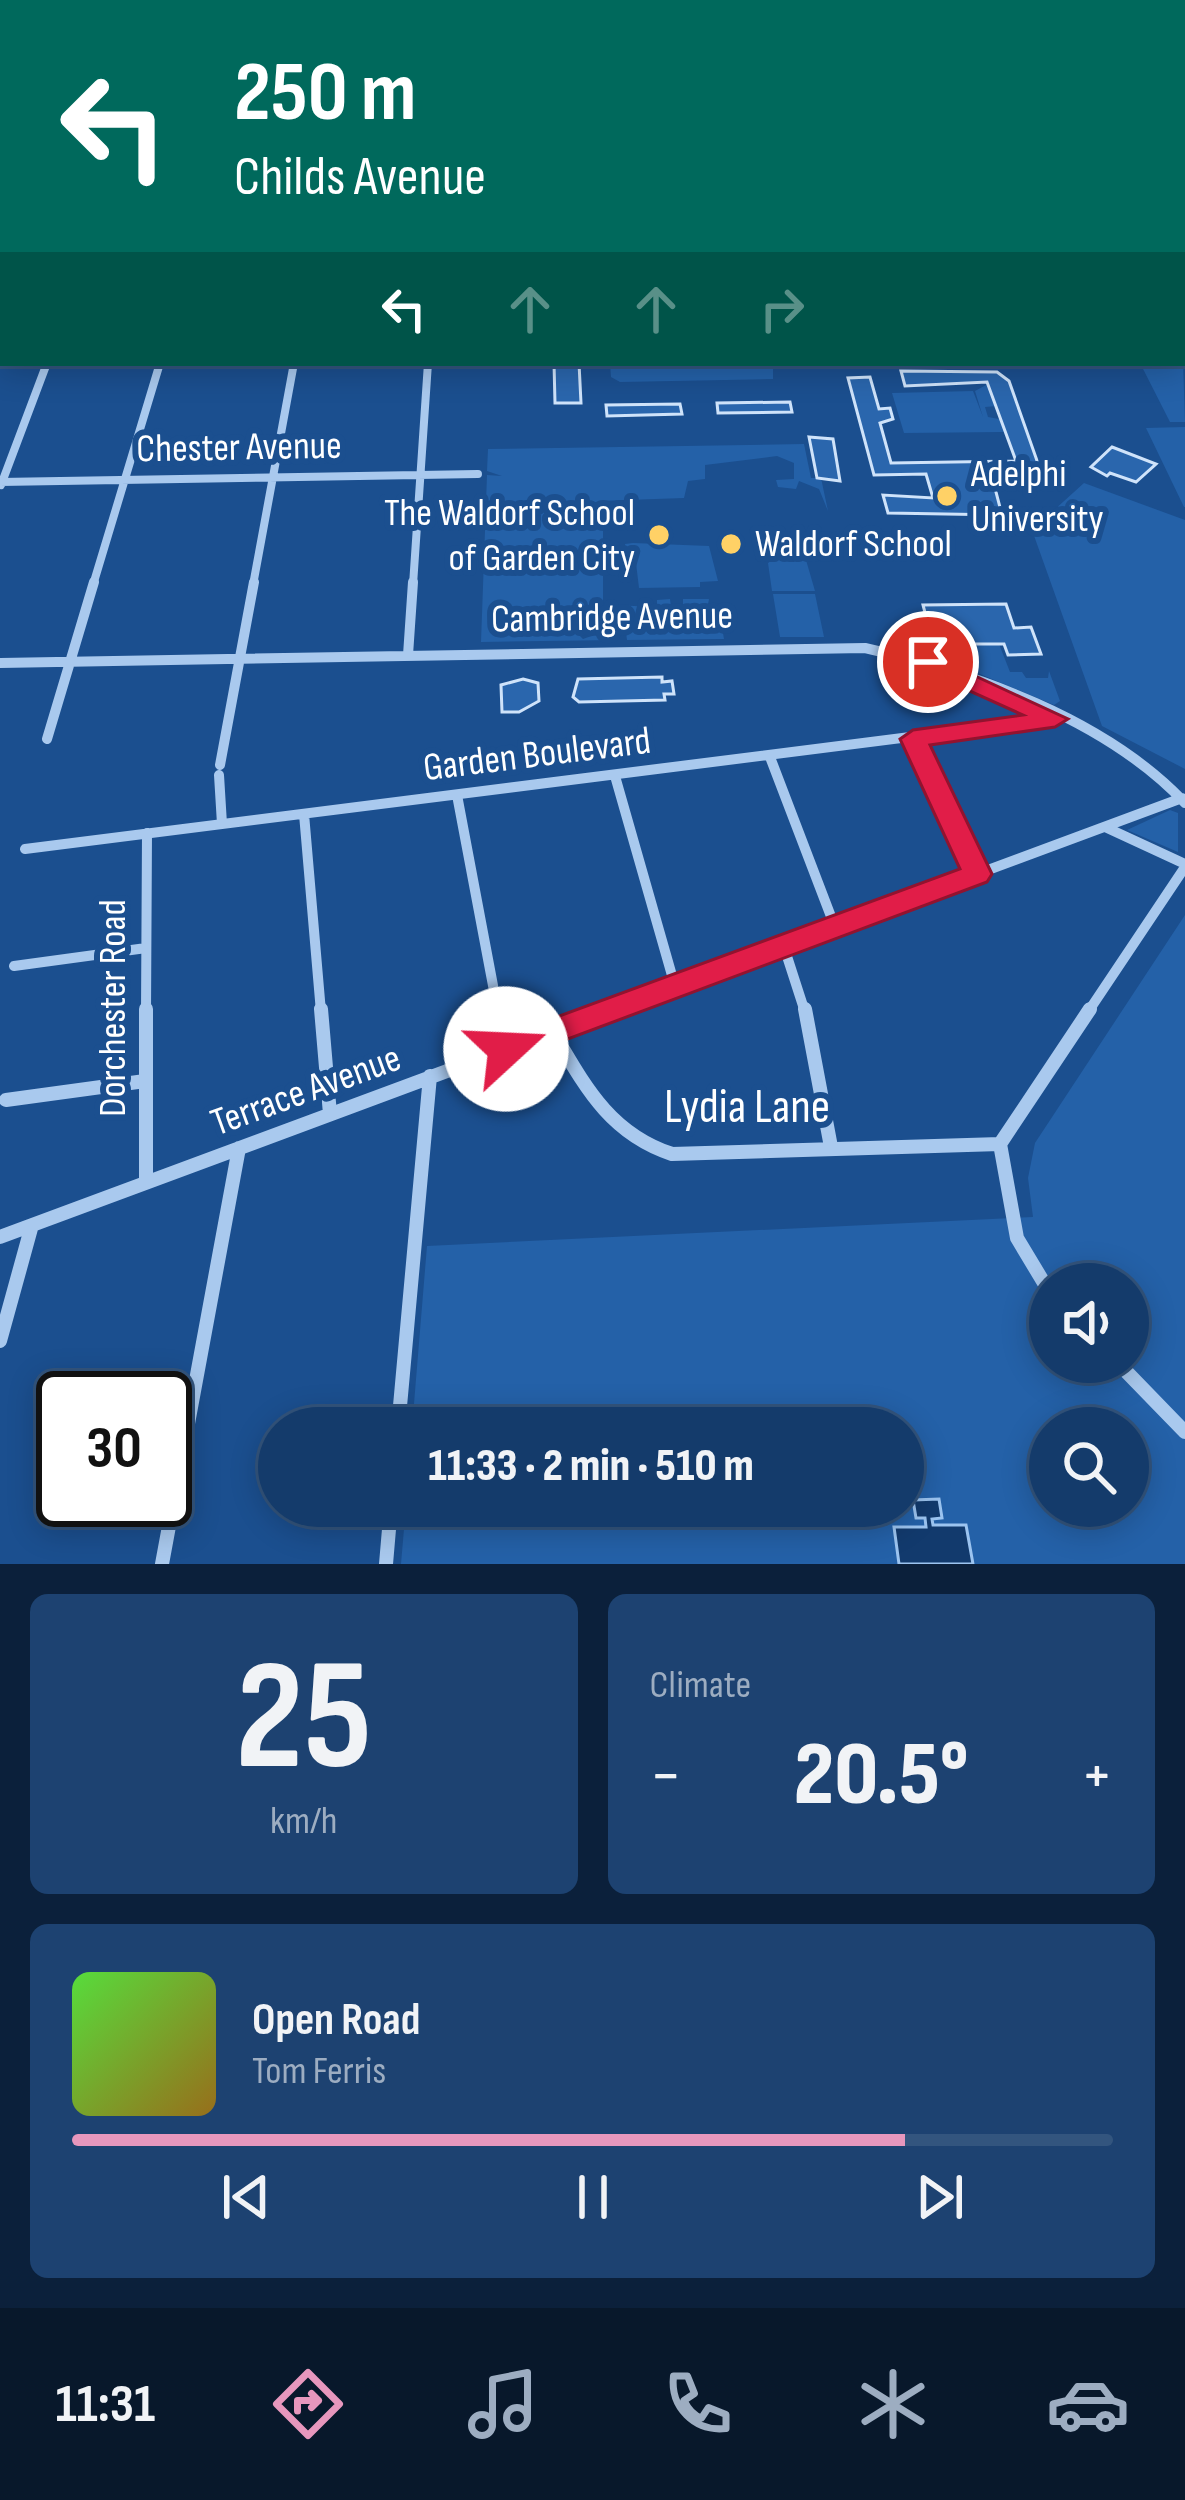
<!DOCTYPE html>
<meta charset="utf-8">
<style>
body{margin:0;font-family:"Sofia Sans Condensed",sans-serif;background:#1d4271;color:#f1f3f6;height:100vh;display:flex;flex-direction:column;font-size:45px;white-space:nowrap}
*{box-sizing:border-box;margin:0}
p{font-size:39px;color:#9dadc1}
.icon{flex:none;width:66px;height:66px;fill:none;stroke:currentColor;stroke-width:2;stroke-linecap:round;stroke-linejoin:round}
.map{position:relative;height:1564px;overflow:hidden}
.side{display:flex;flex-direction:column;gap:30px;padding:30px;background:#0b203b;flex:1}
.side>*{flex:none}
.top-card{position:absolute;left:0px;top:0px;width:1185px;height:366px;box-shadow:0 6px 30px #0003,0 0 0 3px #33557e;background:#00695c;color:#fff;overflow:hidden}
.fabs{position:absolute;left:1029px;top:1263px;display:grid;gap:24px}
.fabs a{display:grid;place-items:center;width:120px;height:120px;border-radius:50%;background:#143b6b;box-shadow:0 6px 30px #0003,0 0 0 3px #33557e;font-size:60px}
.speed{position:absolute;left:36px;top:1371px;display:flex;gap:24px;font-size:60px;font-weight:700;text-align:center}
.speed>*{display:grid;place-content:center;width:156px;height:156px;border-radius:50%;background:#143b6b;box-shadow:0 6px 30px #0003,0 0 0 3px #33557e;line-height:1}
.speed .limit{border:6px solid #111;border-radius:18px;background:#fff;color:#111}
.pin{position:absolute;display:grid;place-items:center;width:102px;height:102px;color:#fff;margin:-51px;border:6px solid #fff;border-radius:50%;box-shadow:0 3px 12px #0007}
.me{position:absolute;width:132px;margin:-66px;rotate:70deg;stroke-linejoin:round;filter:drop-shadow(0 0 9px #0008)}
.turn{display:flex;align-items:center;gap:42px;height:252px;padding:0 36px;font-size:54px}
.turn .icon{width:156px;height:156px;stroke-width:2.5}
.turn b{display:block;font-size:84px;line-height:102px}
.lanes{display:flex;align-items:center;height:114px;padding:0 36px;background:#0003;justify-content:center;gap:60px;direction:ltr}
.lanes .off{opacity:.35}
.big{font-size:90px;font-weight:800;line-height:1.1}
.side .widget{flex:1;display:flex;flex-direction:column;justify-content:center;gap:18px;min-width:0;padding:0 42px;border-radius:18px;background:#1d4271}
.side .dial{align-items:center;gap:0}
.dial b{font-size:156px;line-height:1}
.song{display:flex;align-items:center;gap:36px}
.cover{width:144px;height:144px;border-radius:18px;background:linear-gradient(135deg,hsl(110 70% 55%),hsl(40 70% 35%))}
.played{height:12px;border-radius:6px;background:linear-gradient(90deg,#e797bd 80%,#33557e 80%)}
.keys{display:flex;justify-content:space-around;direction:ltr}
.heat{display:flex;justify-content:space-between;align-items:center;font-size:66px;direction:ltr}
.side .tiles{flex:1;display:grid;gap:30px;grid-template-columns:1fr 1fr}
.widget:last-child{grid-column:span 2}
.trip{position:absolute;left:258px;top:1407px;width:666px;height:120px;border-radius:60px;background:#143b6b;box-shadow:0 6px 30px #0003,0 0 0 3px #33557e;font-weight:800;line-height:120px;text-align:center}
.dock{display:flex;height:192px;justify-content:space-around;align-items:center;background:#08182b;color:#9dadc1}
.dock .icon{width:84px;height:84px}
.dock .on{color:#e797bd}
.dock b{font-size:54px;color:#f1f3f6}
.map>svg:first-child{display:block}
.green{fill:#2461a8;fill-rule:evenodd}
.water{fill:#123a6d;stroke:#9cc4f0;stroke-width:3}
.building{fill:#2a66ad;stroke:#cfe3fa;stroke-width:3}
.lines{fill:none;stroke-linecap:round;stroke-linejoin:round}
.street-far3{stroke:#a9c9ee;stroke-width:6}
.street-far2{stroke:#a9c9ee;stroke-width:8}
.street-far1{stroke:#a9c9ee;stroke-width:10}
.street{stroke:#a9c9ee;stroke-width:14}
.secondary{fill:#d6e6fa;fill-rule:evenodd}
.route{fill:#e11d48;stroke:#92132f;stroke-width:3}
.poi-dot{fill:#ffd166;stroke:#1b4f8f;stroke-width:4.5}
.labels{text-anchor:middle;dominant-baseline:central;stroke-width:12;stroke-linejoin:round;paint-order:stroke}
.street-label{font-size:39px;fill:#fff;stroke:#1b4f8f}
.poi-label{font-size:39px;fill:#fff;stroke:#1b4f8f;text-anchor:start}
.near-street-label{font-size:48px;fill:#fff;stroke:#1b4f8f}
</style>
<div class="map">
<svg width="1185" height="1564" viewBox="0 0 1185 1564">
<rect width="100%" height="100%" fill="#1b4f8f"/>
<path class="green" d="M1182,330l3,92h-15l-30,-59h42z
M610,363h163v16l-153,3 -9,-5z
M988,384l9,22 -12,1 3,10 39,7 -25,8 -98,1 -12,-40 81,-2 10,26 -8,-26z
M1185,427v80h-1l-38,-79z
M804,444l7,34h10l7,33 -9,-22 -20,-8 -3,8 -18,-2 -2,-7 18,-1v-16l-17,-7 -72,9v14l-17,2 -4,17 -86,3 -2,11 7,7v97l-33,10 13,13 25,-9 6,10 -133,2 6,-167 15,1 -15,-5 1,-22z
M1084,483l101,37v249l-83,-43 -70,-196z
M633,543l76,3 9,35 -18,1v5l-61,1 -3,-25 -10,-4 -1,-15z
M783,553l23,7 9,31h-43l-4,-28z
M773,594h42l9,43h-44z
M670,599l1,8 12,-1v-7h26l-3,16 14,1 4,23 -97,1 -2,-15h-13l-1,-20 46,2v-7z
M956,627l4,13 39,4 11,28h12l4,6h22l1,-7 11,30 -6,4 -143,-60 -5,-15z
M1170,810l8,3v39l-51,-22z
M1185,915v649h-784l5,-58h497v-78h-491l15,-182 606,-29 -5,-39 7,-35zM1050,1284h78v78h-78zM1050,1428h78v78h-78z"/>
<path class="water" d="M939,1499l3,19 -10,1 1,6h33l7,39h-74l-5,-37h32l-1,-9h-9l-3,-18z"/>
<path class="building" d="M554,363h25l2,40h-26z
M901,371l96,1 12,9 32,91 -50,1 11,42 -114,-2 -5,-18 50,3 -7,-24 -52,1 -26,-97 22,-1 9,32 11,-1 3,11 -13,4 11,40 125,-2 -29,-79 -82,4z
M790,402l2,10 -74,1 -1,-10z
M680,404l2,10 -75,2 -1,-11z
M809,437l24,2 7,42 -23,-3z
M1112,447l44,17 -20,18 -26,-9 -3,3 -16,-9z
M1006,604l8,24 17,-1 10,27 -33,1 -4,-11h-31l-13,-4 -4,-13 -27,1 -6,-23z
M662,677v5l10,-1 2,13h-10l1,6 -86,2 -6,-5 5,-18z
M523,679l15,4 1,18 -20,11h-17l-1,-27z"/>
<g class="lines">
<path class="street-far3" d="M0,224l3,-6"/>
<path class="street-far2" d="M0,482l478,-8
M1,485l46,-122
M93,585l67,-222
M253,585l41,-222
M413,585l15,-222"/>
<path class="street-far1" d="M408,655l5,-73
M0,663l865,-15c110,25 241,71 320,155
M47,739l47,-157
M913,739l64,135
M770,757l65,170
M220,765l34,-183
M219,775l3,49
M615,776l60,210
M457,795l41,217
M304,814l17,198
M1105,827l80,37
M25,849l1027,-130
M784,947l21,65
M14,966l132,-18
M146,1012l1,-179
M605,1012l577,-214
M1088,1012l97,-145"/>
<path class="street" d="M321,1009l9,105
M497,1009l8,40
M805,1009l26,138
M553,1032c32,54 56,101 119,122l328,-10
M6,1100l139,-19
M146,1182v-173
M0,1237l614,-228
M1050,1293l-33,-55 -17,-94 90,-135
M0,1341l32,-116
M1117,1362l68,70
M398,1428l32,-352
M162,1564l77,-416
M386,1564l5,-58"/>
<path class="secondary" d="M7,0h8l-1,3h-8z
M3,13v8l-3,1v-8z
M1182,72h3v6h-3z
M0,86h3v6h-3z
M1182,178h3v6h-3z
M0,194h3v6h-3z"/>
</g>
<path class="route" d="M928,654l140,65 -13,8 -125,18 62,129 -5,8 -470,176h-23l-4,-9 4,-9 466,-171 -60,-130 13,-9 110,-15 -104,-47 -4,-6z"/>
<g class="poi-dot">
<circle cx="947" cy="496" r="12"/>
<circle cx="659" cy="535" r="12"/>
<circle cx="731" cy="544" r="12"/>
</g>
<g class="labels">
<g class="street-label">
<text transform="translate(239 448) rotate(-1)">Chester Avenue</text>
<text transform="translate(612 618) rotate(-1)">Cambridge Avenue</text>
<text transform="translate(537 755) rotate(-7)">Garden Boulevard</text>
<text transform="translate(113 1008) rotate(-90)">Dorchester Road</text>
<text transform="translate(306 1091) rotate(-20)">Terrace Avenue</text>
</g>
<g class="poi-label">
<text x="971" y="474">Adelphi<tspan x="971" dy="45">University</tspan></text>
<text x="635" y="513" text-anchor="end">The Waldorf School<tspan x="635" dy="45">of Garden City</tspan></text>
<text x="755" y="544">Waldorf School</text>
</g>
<g class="near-street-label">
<text x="747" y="1107">Lydia Lane</text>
</g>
</g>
</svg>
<div class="fabs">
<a><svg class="icon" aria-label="sound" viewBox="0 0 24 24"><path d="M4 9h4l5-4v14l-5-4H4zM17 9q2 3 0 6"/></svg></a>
<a><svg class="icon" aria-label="search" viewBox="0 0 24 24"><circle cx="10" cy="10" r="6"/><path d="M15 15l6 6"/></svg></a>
</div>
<div class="speed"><div class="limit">30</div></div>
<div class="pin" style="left:928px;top:662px;background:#d93025"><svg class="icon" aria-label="arrive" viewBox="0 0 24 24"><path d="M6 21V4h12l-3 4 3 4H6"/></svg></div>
<svg class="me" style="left:506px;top:1049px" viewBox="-20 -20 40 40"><circle r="19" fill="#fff"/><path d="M0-13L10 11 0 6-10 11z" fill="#e11d48"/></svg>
<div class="trip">11:33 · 2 min · 510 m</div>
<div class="top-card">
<div class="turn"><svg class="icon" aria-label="left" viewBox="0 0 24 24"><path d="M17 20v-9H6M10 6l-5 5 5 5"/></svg><div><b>250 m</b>Childs Avenue</div></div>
<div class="lanes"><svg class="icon" aria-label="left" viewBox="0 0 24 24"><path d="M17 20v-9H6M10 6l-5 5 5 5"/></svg><svg class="icon off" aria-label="ahead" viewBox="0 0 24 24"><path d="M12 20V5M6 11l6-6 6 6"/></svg><svg class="icon off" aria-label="ahead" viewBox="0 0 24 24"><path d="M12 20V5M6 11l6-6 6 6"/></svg><svg class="icon off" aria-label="right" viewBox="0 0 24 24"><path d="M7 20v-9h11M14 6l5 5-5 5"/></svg></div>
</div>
</div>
<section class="side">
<div class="tiles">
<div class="widget dial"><b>25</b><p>km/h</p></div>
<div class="widget"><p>Climate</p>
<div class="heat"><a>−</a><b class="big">20.5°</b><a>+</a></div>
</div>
<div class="widget">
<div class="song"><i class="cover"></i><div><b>Open Road</b><p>Tom Ferris</p></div></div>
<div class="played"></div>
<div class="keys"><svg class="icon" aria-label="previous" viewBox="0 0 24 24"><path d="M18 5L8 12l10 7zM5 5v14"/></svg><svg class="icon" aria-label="pause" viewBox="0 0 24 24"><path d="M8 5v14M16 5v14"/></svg><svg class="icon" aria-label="next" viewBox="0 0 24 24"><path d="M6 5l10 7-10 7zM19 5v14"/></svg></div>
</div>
</div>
</section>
<nav class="dock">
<b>11:31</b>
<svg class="icon on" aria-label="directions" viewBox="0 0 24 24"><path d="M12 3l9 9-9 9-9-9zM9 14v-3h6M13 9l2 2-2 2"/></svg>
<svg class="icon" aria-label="music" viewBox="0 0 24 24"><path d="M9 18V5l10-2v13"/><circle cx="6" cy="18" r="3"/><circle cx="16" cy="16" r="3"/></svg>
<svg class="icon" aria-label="phone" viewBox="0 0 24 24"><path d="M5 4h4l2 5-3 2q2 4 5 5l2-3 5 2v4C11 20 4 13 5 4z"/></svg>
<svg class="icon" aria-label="climate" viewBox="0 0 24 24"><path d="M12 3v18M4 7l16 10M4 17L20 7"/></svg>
<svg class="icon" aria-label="car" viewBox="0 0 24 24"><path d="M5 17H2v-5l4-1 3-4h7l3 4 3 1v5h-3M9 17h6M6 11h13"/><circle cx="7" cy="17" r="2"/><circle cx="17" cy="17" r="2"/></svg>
</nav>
